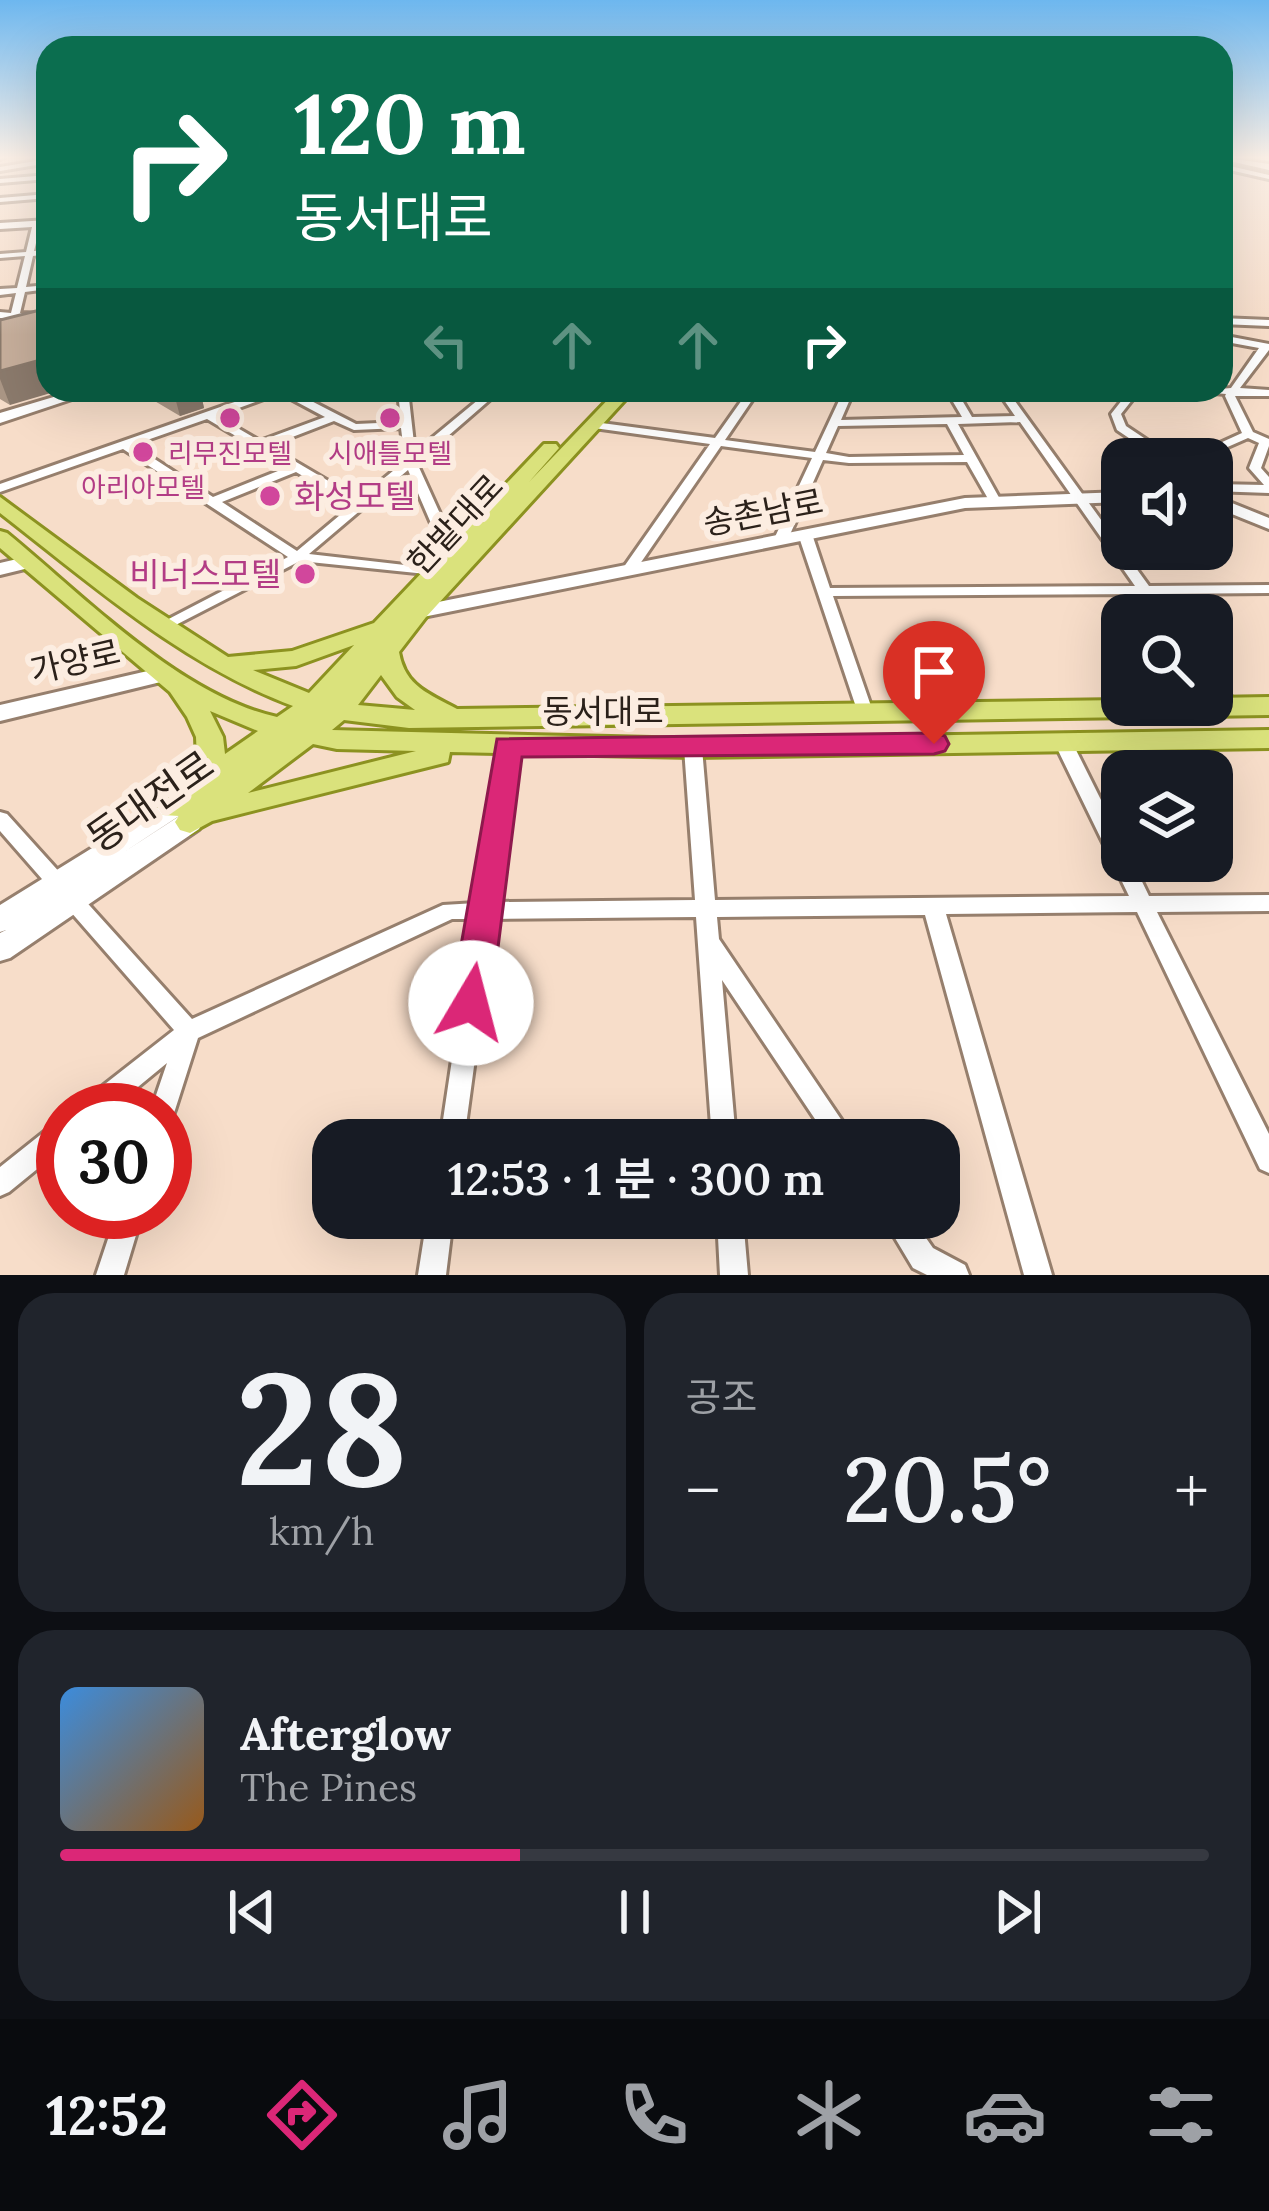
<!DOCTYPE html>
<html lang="ko">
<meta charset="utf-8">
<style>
body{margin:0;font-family:Lora,"Noto Sans KR",serif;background:#20242c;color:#f1f3f6;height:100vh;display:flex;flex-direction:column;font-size:45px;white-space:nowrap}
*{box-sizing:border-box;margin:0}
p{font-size:39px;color:#9ea1a6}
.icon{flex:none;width:66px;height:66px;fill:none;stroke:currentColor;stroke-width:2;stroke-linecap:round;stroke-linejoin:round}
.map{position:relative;height:1275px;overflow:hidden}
.panel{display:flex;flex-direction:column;gap:18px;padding:18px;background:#0d0f14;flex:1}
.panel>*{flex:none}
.hud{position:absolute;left:36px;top:36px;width:1197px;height:366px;border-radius:36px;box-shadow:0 12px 48px #0002;background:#0b6e4f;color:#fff;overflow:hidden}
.fabs{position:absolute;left:1101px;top:438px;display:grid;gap:24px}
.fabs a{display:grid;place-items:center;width:132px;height:132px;border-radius:24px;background:#171b24;box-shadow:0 12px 48px #0002;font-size:60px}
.speed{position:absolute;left:36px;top:1083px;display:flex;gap:24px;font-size:60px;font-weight:700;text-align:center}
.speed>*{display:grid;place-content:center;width:156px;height:156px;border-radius:50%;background:#171b24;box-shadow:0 12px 48px #0002;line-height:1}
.speed .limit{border:18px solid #d22;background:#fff;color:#111}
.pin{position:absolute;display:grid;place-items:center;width:102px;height:102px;color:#fff;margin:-123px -51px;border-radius:50% 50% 50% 0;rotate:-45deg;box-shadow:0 0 12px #0007}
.pin .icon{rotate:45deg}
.me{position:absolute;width:132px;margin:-66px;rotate:8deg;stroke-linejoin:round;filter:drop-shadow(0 0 9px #0008)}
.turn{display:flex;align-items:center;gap:42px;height:252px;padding:0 60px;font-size:54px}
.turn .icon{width:156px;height:156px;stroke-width:2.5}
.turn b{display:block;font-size:84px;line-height:102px}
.lanes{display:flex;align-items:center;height:114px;padding:0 60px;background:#0003;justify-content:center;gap:60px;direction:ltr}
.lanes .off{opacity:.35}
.big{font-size:90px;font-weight:600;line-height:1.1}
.panel .tile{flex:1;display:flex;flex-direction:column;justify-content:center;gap:18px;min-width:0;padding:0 42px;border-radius:36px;background:#20242c}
.panel .dial{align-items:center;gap:0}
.dial b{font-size:156px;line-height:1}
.song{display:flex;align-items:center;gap:36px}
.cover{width:144px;height:144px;border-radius:18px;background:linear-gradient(135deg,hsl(210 70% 55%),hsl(30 70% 35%))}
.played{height:12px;border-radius:6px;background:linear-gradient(90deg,#db2777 40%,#363941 40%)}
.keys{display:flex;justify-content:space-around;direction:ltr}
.heat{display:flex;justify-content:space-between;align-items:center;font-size:66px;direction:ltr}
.panel .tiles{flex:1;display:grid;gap:18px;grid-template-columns:1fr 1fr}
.tile:last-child{grid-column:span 2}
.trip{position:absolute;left:312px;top:1119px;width:648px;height:120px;border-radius:36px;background:#171b24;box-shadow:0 12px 48px #0002;font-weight:600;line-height:120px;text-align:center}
.menu{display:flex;height:192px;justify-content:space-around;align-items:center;background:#090b0e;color:#9ea1a6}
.menu .icon{width:84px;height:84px}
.menu .selected{color:#db2777}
.menu b{font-size:54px;color:#f1f3f6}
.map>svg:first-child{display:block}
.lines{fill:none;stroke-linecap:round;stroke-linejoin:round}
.street-casing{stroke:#967f6d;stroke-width:6}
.secondary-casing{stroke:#967f6d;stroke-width:6}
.primary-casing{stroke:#8c9220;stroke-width:6}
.street{fill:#fff;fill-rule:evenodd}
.secondary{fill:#fff;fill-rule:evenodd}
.primary{fill:#dae27c;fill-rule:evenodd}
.wall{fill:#aa9685}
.shaded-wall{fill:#8b7a6c}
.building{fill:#c6ae9b;stroke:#8b7a6c;stroke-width:3}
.route{fill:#db2777;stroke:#8e194d;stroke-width:3}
.hotel-dot{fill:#d1479c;stroke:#fcede1;stroke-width:4.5}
.labels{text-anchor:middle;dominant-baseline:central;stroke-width:12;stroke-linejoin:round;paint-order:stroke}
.far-hotel-label{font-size:27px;fill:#b23c85;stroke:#fcede1}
.hotel-label{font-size:33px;fill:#b23c85;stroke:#fcede1;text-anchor:start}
.street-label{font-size:33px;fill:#2b211a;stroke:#fcede1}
.near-street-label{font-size:39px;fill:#2b211a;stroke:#fcede1}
</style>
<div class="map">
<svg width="1269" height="1275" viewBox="0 0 1269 1275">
<rect width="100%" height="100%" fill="#f7ddc9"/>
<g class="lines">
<defs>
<path id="street" d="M0,157h5l-5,2z
M48,159v4l-48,8v-4z
M1221,164l48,11v4l-48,-11z
M48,175v4l-48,4v-4z
M48,194v4l-48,4v-4z
M37,221l4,2 -7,28 14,-1v4l-15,2 -7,31 22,-2v4l-23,3 -5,21 28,1v6l-48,-2v-6l11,1 5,-20 -16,2v-6l17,-1 8,-32 -25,2v-4l26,-2 7,-29z
M1221,318l48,2v6l-48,-2z
M1221,335l48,9v6l-29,38 29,2v6h-34l18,36 16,7v7l-8,22 8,9v16l-57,-2v-6l3,-1 49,1 -15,-17 10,-25 -11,-5 -25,11 -46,10h-17l-43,-29 -6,-16 19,-24h10l-19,24 5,12 42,28 52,-11 22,-10 -17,-37 1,-2 -12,-1 -5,-3 22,-2 28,-40 -38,-7z
M269,390h21l66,34 45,-2 -3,-32h10l7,62 75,-62h11l-84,73 40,88 -2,3 -5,1 -7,-4 -35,-81 -99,84 122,14 5,1 2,3 -2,3 -136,-14 -136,70 -5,-1 -2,-3 2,-3 129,-67 -165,-108 -123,43v-8zM280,393l45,24 -65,24 -43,-25zM207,419l81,48 -75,30 -80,-52zM334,421l20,9 47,-2 4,33 -46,38 -90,-53zM296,472l56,33 -55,46 -75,-49z
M749,390h10l-34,50 90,12 29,-62h10l-13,30 121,-3 -16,-27h10l16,27 43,-1 -18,-26h10l142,196 120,-1v8l-114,1 15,21h-14l-15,-21 -308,2 39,113 -8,5 -6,-1 -60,-179 2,-3h10l2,3 18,54 305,-2 -115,-164 -62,2 43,77 -2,3h-8l-24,-42 -118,1 -26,-3 -35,79 -7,4 -7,-4 38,-81 -91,-12 -88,128h-10l-2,-3 89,-127 -116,-16 -5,-3 5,-3 121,16zM947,424l17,31 -115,2 -23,-4 12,-27z
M1212,677l6,1 17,24 2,4 -2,4h-12l-11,-16z
M1063,736l6,2 3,4 50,100v19h10l17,35 120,-1v16l-112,1 112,222v39l-9,-4 -123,-257 -191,2 106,361h-28l-99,-360 -208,2 2,22 136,201h-26l-107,-160 14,160h-24l-16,-223 -202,2 -30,221h-24l33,-221h-21l-254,119 -23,72 -3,8 -7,3v-11h-14l16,-47 -57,47h-31l3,-8 92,-72 -174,-199v-19l7,2 185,205 251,-114 33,-2 23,-157 3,-4h12l3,4 -21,156 199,-2 -11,-152 3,-4h12l3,4 13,152 414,-4 -75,-154 3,-4z
M63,1120v28l-54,44 -9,4v-29l54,-43z
M117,1212h26l-19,63h-28z
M427,1218h26l-7,57h-28z
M717,1218h26l5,57h-28z
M883,1218h29l21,30 32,17 4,10h-42l-14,-7z"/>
<path id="secondary" d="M1221,157l48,7v6l-48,-11z
M48,220v6l-48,3v-6z
M77,390h22l-99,33v-10z
M1122,492v10l-157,6 -547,110 -10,-6 10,-6 547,-108z
M1212,495l57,23v11l-57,-23z
M30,556l9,6 -2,4 -37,9v-12z
M165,667l8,2 3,5 -3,5 -173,42v-16z
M173,798l9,2 4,7 -4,7 -61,40 60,-39 9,-3 9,3 4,7 -4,7 -189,129 -10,3v-28l6,-3 -6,2v-27z"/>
<path id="primary" d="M617,390h17l-208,227 -27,35c6,35 31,42 58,57l665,-9v5h90v-7l57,-1v18l-860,13 -65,-8 -12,10 361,9 576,-9v18l-576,9 -243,-5 -2,10 -236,59 -22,12 -10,-3 -5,-8 4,-6 -16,-1 -5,-8 26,-23 13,-24 -1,-23 -9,-20 -17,-25 -170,-144v-17l7,2c77,63 172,162 270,184l16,-11c-112,-42 -200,-121 -293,-193v-16l137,101 91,59 64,-6 82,-28 170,-179h12l3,4 -30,34zM354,645l-45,48 -56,-23 43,-4zM381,675l16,22 18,13 -57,-5zM210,711l48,20 -33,23 -2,-17zM313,744l24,5 79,2 -168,42z"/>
</defs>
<use href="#street" class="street-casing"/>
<use href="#secondary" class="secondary-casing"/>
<use href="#primary" class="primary-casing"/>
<use href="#street" class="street"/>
<use href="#secondary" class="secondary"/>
<use href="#primary" class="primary"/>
</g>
<path class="wall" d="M0,320l10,85 -10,-6z
M136,390h64l4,18 -24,8z"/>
<path class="shaded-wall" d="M48,358v32h13l-51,15 -10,-26v-8z
M173,390h27l4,18 -24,8z"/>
<path class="building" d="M48,308v50l-48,13v-51z"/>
<linearGradient id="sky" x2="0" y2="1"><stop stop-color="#6db7ef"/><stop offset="0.47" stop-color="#fbf0e7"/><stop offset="1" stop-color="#fbf0e7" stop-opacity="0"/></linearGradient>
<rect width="1269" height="335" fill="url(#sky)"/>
<path class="route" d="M934,733l11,3 4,8 -4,7 -11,3 -412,3 -31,246 -6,12 -14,5 -14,-5 -6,-12 46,-264z"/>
<g class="hotel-dot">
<circle cx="230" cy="418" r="12"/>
<circle cx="390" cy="418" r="12"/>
<circle cx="143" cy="452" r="12"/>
<circle cx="270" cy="496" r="12"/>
<circle cx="305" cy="574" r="12"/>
</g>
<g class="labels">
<g class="far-hotel-label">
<text x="230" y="453">리무진모텔</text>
<text x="390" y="453">시애틀모텔</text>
<text x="143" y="487">아리아모텔</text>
</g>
<g class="hotel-label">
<text x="294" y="496">화성모텔</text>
<text x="281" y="574" text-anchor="end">비너스모텔</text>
</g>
<g class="street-label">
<text transform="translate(763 512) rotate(-11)">송촌남로</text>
<text transform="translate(455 524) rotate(-47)">한밭대로</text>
<text transform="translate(75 661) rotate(-13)">가양로</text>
<text x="603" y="711">동서대로</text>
</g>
<g class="near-street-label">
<text transform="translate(150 801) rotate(-35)">동대전로</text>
</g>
</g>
</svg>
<div class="fabs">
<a><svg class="icon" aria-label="sound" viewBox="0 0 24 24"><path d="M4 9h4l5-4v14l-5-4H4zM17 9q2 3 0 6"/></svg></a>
<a><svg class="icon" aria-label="search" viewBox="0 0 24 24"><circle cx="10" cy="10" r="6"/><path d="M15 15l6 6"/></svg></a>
<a><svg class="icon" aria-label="layers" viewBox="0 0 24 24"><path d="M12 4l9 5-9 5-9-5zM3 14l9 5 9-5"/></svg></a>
</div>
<div class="speed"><div class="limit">30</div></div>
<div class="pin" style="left:934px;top:744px;background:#d93025"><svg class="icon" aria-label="arrive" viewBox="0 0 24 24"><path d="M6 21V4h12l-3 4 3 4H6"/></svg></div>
<svg class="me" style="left:471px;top:1003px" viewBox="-20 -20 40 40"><circle r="19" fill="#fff"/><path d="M0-13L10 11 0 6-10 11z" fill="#db2777"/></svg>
<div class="trip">12:53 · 1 분 · 300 m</div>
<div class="hud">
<div class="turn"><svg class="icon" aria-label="right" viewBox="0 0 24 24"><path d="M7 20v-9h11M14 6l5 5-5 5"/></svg><div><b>120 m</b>동서대로</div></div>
<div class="lanes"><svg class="icon off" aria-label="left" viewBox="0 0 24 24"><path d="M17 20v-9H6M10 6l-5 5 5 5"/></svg><svg class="icon off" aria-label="ahead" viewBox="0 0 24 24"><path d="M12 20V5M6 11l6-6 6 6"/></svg><svg class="icon off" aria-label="ahead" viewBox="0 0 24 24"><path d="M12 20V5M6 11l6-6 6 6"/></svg><svg class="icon" aria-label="right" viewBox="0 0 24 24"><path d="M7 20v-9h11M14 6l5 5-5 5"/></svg></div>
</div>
</div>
<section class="panel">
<div class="tiles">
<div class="tile dial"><b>28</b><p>km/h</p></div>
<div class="tile"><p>공조</p>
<div class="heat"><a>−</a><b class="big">20.5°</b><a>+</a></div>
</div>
<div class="tile">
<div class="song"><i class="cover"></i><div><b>Afterglow</b><p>The Pines</p></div></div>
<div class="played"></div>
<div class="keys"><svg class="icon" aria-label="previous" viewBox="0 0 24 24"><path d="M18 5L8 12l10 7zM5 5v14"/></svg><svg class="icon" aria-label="pause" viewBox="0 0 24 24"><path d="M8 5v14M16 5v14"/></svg><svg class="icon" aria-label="next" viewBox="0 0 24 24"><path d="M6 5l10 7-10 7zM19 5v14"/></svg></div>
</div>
</div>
</section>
<nav class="menu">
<b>12:52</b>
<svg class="icon selected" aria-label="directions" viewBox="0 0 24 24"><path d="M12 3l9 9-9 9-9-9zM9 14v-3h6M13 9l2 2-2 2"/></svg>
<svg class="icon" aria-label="music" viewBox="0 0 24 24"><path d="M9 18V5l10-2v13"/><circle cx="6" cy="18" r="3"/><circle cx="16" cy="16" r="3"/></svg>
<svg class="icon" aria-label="phone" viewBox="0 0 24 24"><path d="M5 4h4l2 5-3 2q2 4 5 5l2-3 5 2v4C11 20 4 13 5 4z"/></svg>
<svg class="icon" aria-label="climate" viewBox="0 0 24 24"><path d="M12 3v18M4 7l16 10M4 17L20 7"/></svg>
<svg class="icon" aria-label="car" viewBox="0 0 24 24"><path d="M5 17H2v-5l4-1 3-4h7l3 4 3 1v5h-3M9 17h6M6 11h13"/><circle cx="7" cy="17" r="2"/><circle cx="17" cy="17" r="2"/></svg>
<svg class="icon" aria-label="filters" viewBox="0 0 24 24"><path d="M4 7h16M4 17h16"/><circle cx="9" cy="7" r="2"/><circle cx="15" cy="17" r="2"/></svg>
</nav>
